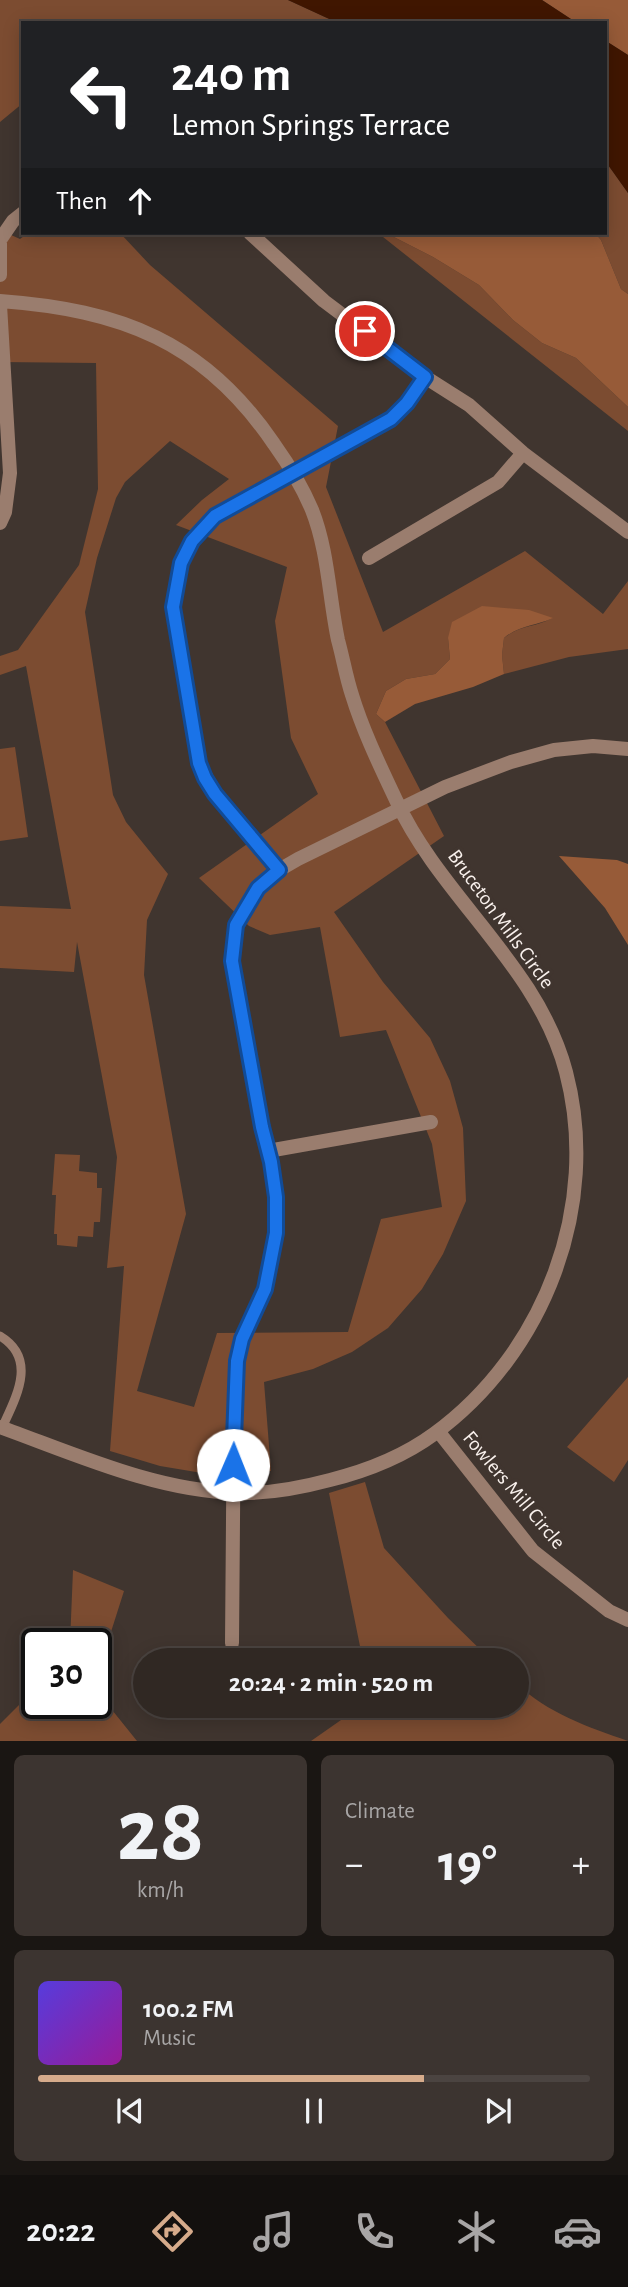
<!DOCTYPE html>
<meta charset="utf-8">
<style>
body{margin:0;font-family:"Alegreya Sans",sans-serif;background:#3c3430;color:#f1f3f6;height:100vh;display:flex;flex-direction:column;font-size:26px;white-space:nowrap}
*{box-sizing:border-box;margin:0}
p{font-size:23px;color:#a8a6a6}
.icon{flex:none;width:38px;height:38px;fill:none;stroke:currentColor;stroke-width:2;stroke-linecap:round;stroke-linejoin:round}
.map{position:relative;height:1741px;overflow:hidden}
.sheet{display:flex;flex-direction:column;gap:14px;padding:14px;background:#1a1613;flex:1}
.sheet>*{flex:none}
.guide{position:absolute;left:21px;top:21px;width:586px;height:214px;border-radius:0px;box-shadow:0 4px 18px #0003,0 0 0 2px #4b4441;background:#202124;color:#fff;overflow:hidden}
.speed{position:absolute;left:21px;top:1628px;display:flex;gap:14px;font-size:35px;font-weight:700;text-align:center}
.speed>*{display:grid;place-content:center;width:91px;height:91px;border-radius:50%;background:#302823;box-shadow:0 4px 18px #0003,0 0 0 2px #4b4441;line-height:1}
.speed .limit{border:4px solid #111;border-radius:10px;background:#fff;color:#111}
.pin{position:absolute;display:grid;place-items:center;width:60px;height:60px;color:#fff;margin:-30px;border:4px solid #fff;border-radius:50%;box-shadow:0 2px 7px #0007}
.me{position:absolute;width:77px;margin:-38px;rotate:1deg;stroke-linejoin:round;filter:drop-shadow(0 0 5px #0008)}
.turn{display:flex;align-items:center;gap:24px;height:147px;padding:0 35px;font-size:32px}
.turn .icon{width:91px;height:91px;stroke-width:2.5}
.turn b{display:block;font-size:49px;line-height:60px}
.then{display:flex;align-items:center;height:66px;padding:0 35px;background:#0003;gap:14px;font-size:26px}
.big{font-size:52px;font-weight:700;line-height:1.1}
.sheet .widget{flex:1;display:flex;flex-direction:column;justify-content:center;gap:10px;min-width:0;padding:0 24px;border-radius:10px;background:#3c3430}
.sheet .dial{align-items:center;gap:0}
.dial b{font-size:91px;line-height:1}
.song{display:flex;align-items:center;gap:21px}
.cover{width:84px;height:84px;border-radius:10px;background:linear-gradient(135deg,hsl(250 70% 55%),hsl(300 70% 35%))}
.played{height:7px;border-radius:4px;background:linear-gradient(90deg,#d6ab8b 70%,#4b4441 70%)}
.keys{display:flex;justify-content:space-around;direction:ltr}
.heat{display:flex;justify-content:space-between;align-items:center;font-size:38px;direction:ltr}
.sheet .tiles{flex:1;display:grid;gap:14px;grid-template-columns:1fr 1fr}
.widget:last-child{grid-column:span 2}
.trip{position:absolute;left:133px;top:1648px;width:396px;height:70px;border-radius:35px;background:#302823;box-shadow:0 4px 18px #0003,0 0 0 2px #4b4441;font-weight:700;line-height:70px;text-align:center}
.dock{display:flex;height:112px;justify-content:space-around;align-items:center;background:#13100e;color:#a8a6a6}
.dock .icon{width:49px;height:49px}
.dock .active{color:#d6ab8b}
.dock b{font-size:32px;color:#f1f3f6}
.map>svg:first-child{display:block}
.green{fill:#7c4c31;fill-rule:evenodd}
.forest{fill:#975b38}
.water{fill:#401600}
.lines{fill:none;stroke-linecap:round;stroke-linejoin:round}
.service{stroke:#9a7d6e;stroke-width:9}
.minor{stroke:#9a7d6e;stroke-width:14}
.route-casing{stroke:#114b97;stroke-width:18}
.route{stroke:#1a73e8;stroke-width:12}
.labels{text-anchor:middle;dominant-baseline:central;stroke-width:7;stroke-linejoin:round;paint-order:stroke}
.street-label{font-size:21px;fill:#f9f1ed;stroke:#40352f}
</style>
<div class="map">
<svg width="628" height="1741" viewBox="0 0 628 1741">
<rect width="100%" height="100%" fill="#40352f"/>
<path class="green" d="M0,0h288l50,23h-315v80l-23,19z
M606,162l22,31v101l-7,-5 -20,-49 -6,-7h11z
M0,230l20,9 8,-6h92l30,32 188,161 -12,61 57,145 142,-81 78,63 25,-33v68l-59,8 -65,17 -2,-19 2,-17c17,-14 31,-10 48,-20l-104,20 2,21 -15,15 -29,5 -20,12 -10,23 9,8 59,114 -110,76 49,70 47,56 20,43 13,47 3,73 -23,53 -21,35 -34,39 -36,24 -39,17 -49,13 7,89 -75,1 -36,-6 -50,-15 14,-185 -17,2 10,-111 -40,-215 -3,30 -74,-4v-62l71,3 -45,-243 -26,9v-19l18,-6 61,-85 19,-76 -2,-126 -96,-1zM170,441l59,38 -27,21 -26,25 111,42 -12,54 16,117 27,56 -119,84 50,48 21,9 50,-8 20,110 46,-7 46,114 10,63 -61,12 -33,113 -131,1 -23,74 -57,-16 49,-177 -42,-239 3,-55 21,-46 -42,-52 -13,-27 -28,-183 12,-54 19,-60 9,-16z
M378,233h8l47,24 46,28 34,35 29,23 34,15 52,49v24z
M15,747l13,90 -28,4v-92z
M55,1154l25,1 -1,16 18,2v15h5l-2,34h-6l-1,15 -15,-1 -1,11 -20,-2v-11h-3l2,-39h-4z
M628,1377v83l-14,22 -47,-35z
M365,1482l19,66 64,70 44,43h-129l-34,-168z
M73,1570l51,21 -28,88v-36h-26z
M516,1683c31,30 72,44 112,58h-317l50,-35h155z
M37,1687v16h59v-13l41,51h-137v-17z"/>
<path class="forest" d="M542,0h86v55l-22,-14v-18h-29z
M386,233h209l6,7 20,49 7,5v113l-52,-49 -34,-15 -29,-23 -34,-35 -46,-28z
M482,606l47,4 24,8c-17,8 -34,7 -49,20l-2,17 2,19 -31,13 -58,17 -30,18 -9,-8 10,-23 20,-12 29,-5 15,-15 -2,-21 4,-16z
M559,856l58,4 11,4v81l-23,-37z"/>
<path class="water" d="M288,0h254l35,23h-239z
M606,41l22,14v138l-22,-31z"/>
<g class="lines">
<path class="service" d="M0,1336c38,23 16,61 2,92"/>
<path class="minor" d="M250,233l74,68 101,76 44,28 54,48 105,79
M0,240l13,-19 10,-8
M0,275v-35
M0,301c121,9 204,40 274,143 15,21 28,42 38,66 16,40 17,87 26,130 5,18 8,37 14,55 11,36 28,71 44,105 45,98 142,165 170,272 35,133 -21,281 -132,362 -30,22 -68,37 -104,46 -30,8 -61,14 -93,13 -81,-2 -162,-39 -237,-66
M0,305l10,168 -5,39 -5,11
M369,558l129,-76 25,-29
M279,870l-64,-76 -16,-31 -26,-157 8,-43 11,-22 23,-25 176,-97 16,-16 18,-26
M268,1151l163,-29
M438,1431l95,120 76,60 19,9
M232,1643l2,-246 3,-36 5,-22 23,-51 12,-55 -1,-36 -5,-35 -9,-35 -30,-166 4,-36 22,-37 21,-18 19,-11 147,-72 66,-25 43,-12 39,-4 35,3"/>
</g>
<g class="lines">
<defs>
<path id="route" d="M233,1465l4,-104 5,-22 23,-50 11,-56v-36l-5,-35 -9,-35 -30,-166 4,-36 22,-37 21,-18 -64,-76 -10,-16 -6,-15 -26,-156 8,-44 11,-22 23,-25 176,-97 16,-16 18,-26 -60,-46"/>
</defs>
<use href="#route" class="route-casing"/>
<use href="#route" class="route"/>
</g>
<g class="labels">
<g class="street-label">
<text transform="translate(501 919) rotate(54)">Bruceton Mills Circle</text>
<text transform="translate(514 1490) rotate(50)">Fowlers Mill Circle</text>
</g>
</g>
</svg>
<div class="speed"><div class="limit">30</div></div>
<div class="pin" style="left:365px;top:331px;background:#d93025"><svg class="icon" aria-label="arrive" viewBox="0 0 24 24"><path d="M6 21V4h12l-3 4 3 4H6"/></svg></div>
<svg class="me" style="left:233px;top:1465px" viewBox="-20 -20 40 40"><circle r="19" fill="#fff"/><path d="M0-13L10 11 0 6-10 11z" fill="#1a73e8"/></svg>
<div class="trip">20:24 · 2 min · 520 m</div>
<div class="guide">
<div class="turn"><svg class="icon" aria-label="left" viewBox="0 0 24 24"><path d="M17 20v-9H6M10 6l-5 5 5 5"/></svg><div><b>240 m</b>Lemon Springs Terrace</div></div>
<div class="then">Then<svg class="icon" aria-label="ahead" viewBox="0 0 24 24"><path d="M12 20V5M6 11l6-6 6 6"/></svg></div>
</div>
</div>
<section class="sheet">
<div class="tiles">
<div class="widget dial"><b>28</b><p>km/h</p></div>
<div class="widget"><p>Climate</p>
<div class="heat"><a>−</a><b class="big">19°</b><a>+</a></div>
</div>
<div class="widget">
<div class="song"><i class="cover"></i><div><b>100.2 FM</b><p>Music</p></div></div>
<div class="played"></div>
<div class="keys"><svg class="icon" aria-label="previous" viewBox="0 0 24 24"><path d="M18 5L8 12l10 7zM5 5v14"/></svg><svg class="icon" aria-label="pause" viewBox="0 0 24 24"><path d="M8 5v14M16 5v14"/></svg><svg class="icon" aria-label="next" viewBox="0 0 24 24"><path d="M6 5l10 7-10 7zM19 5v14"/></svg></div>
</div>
</div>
</section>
<nav class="dock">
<b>20:22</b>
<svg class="icon active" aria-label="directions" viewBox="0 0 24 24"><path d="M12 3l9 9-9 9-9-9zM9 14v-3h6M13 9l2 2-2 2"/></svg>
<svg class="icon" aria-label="music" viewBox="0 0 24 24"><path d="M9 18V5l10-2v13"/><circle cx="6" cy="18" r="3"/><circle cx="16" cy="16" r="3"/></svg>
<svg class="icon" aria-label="phone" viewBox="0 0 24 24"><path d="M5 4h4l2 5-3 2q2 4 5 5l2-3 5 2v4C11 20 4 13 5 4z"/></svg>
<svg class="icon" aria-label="climate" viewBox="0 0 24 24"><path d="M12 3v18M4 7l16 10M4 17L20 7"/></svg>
<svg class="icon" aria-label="car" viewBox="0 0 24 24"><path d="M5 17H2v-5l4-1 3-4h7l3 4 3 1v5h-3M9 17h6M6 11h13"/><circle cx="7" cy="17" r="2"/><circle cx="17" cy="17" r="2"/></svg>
</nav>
